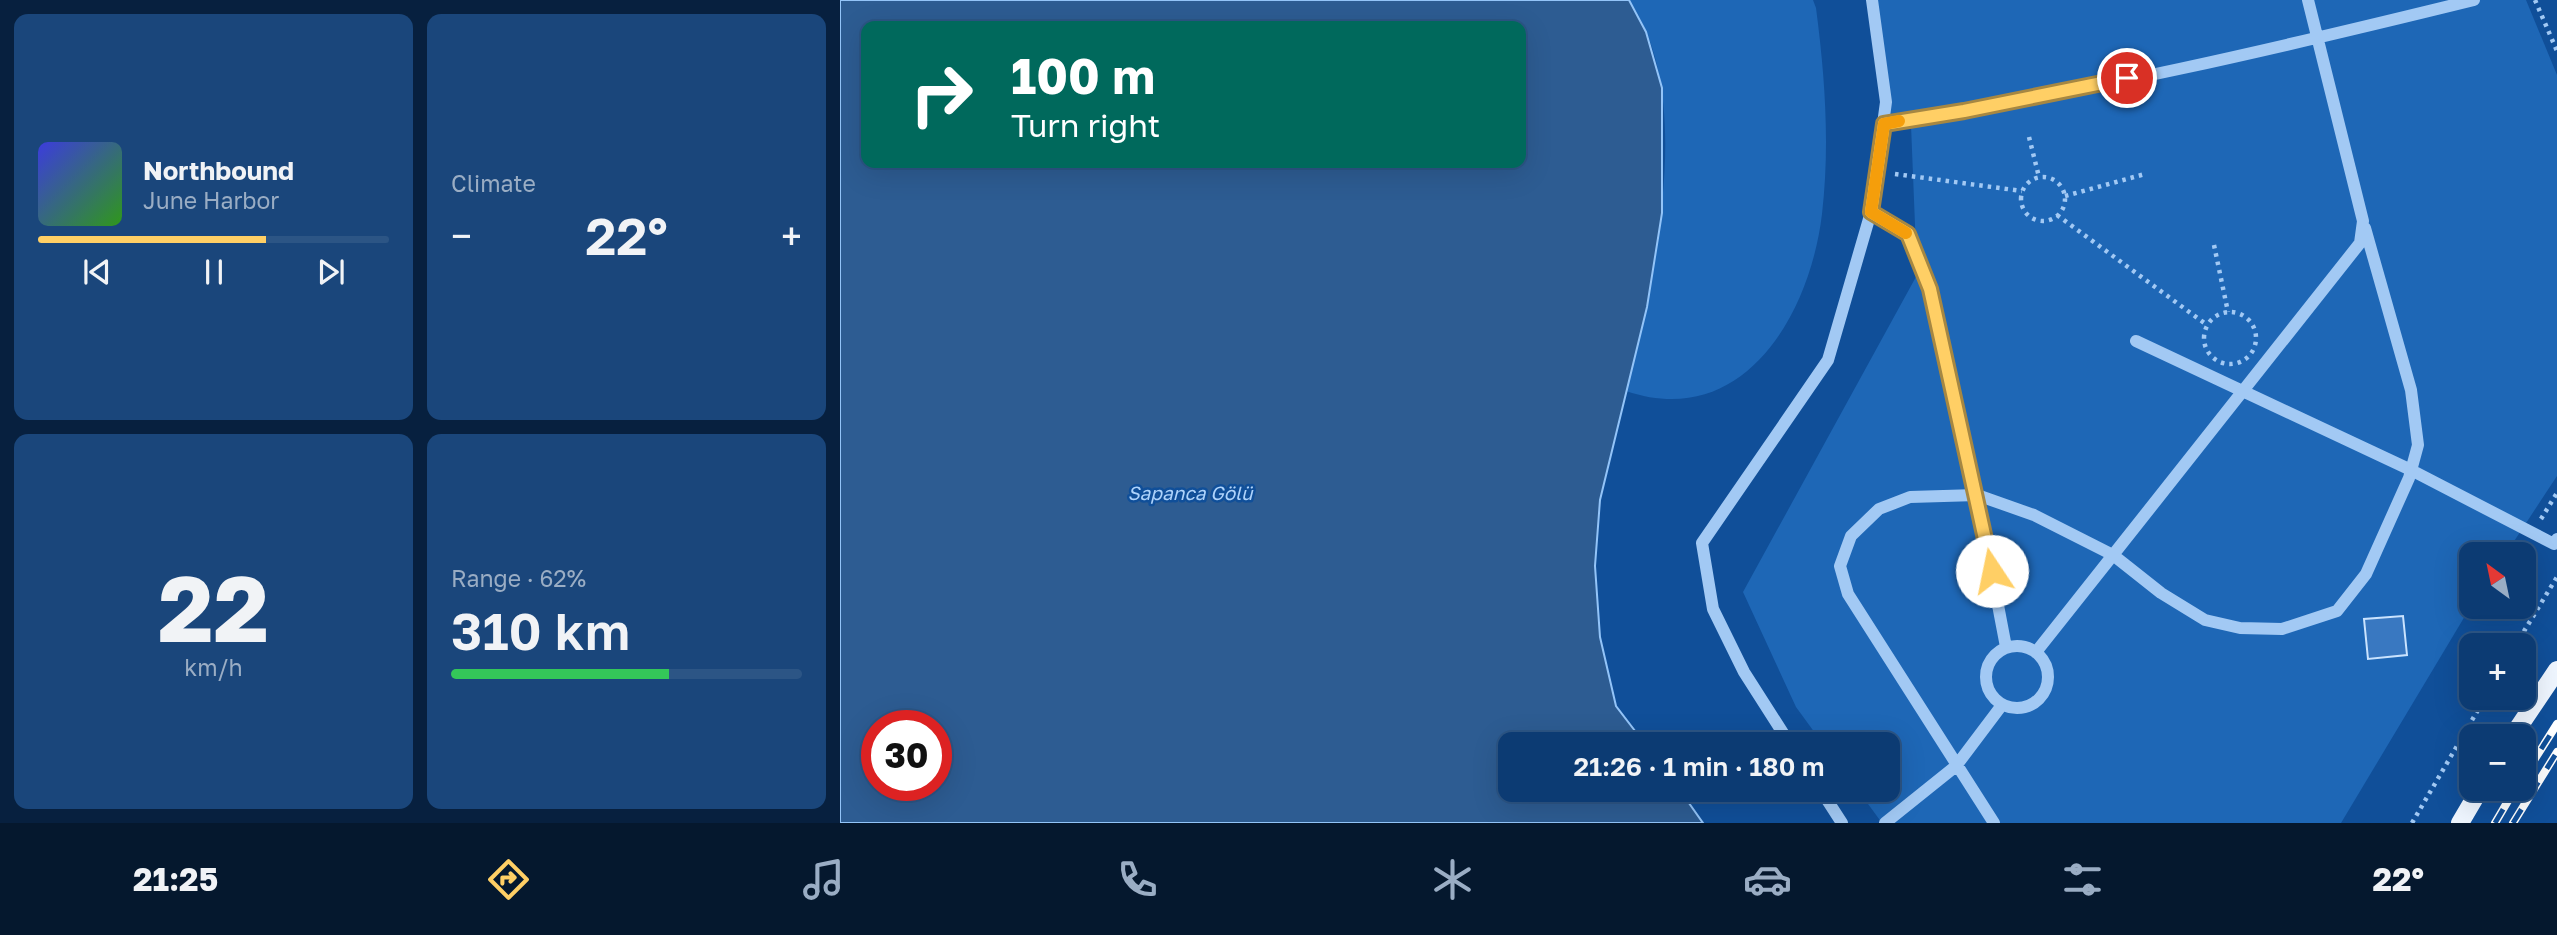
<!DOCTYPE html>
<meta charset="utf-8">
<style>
body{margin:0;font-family:"Golos Text",sans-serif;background:#1a467b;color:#f1f3f6;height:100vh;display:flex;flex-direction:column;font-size:26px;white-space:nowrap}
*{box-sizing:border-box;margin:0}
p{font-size:23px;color:#9aadc4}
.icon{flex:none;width:38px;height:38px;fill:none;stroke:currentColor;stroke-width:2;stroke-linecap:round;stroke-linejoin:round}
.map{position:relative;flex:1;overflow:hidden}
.drawer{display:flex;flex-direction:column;gap:14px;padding:14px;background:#07203f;width:840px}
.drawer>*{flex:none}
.hud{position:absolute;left:21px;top:21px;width:665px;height:147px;border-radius:14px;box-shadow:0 7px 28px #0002,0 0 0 2px #2c5585;background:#00695c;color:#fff;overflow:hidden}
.needle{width:46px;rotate:327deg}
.controls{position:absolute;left:1619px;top:542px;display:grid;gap:14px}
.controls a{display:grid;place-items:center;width:77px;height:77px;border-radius:14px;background:#0c3b73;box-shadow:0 7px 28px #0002,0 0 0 2px #2c5585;font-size:35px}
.speed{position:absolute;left:21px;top:710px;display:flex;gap:14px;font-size:35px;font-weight:700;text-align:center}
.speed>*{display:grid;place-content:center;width:91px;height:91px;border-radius:50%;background:#0c3b73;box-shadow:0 7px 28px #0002,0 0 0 2px #2c5585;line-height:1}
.speed .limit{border:10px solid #d22;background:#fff;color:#111}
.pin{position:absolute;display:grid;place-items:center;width:60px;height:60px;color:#fff;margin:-30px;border:4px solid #fff;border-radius:50%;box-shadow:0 2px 7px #0007}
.me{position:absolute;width:77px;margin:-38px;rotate:349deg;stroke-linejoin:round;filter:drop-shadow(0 0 5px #0008)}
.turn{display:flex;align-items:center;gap:24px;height:147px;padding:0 35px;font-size:32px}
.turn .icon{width:91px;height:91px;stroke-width:2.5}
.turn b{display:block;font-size:49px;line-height:60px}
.big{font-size:52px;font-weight:600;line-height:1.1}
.drawer .card{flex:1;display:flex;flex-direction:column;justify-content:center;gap:10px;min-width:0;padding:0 24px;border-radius:14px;background:#1a467b}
.drawer .dial{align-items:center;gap:0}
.dial b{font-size:91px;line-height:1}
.song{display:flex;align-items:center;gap:21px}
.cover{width:84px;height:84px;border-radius:10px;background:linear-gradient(135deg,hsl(240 70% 55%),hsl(110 70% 35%))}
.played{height:7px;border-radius:4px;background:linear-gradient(90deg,#ffcf65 65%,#2c5585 65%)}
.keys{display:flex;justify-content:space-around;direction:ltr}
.heat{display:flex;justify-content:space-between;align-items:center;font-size:38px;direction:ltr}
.charge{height:10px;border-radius:5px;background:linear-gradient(90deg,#34c759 62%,#2c5585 0)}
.drawer .tiles{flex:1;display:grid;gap:14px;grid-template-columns:repeat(2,1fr)}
.trip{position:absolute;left:658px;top:732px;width:402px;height:70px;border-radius:14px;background:#0c3b73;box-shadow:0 7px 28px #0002,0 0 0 2px #2c5585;font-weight:600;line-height:70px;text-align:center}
.tabs{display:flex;height:112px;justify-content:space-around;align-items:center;background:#05182e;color:#9aadc4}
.tabs .icon{width:49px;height:49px}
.tabs .active{color:#ffcf65}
.tabs b{font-size:32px;color:#f1f3f6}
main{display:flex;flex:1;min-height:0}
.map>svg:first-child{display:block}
.green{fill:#1e67b6}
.water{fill:#2d5c92;stroke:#93c4f8;stroke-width:2;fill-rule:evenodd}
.building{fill:#3978c1;stroke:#cae3fe;stroke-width:2}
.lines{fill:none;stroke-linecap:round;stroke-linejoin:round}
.path{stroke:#a2c9f4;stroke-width:4.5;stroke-dasharray:3.5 5;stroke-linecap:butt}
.minor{stroke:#a2c9f4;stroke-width:12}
.major{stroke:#eff6ff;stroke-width:18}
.rail-casing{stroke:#fff;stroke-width:8}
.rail{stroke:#104f99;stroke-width:5;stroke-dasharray:16;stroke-linecap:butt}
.route-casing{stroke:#a68742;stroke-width:18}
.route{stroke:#ffcf65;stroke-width:12}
.slow{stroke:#f59e0b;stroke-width:12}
.labels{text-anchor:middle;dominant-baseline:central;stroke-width:5;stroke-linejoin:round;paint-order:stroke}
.water-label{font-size:19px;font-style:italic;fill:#aed3fb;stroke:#104f99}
</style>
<main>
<section class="drawer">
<div class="tiles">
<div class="card">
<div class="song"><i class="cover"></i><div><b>Northbound</b><p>June Harbor</p></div></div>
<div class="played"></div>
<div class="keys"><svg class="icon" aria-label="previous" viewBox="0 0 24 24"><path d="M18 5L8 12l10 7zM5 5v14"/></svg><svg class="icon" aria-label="pause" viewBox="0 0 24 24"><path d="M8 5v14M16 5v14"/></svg><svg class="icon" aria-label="next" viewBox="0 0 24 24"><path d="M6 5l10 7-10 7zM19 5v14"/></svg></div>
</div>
<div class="card"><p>Climate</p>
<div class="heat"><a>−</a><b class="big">22°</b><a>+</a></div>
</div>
<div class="card dial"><b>22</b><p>km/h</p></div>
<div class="card"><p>Range · 62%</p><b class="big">310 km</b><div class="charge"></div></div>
</div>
</section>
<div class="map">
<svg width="1717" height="823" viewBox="0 0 1717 823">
<rect width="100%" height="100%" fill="#104f99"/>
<path class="green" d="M789,0h184l3,8c9,68 14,137 6,206 -12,101 -79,217 -196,177 26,-109 72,-292 3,-391z
M1028,0h658l31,75v401l-52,79h-34v51l-130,217h-459l-25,-34h31v-45h-65l-27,-37 -53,-115 174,-317 -6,-150 -27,-1z"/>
<path class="water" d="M0,0h789l17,32 16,56v125l-15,94 -47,193 -5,66 5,71 16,69 29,38h-135v45h169l24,34h-863zM26,26h655v137h-655zM37,726h59v60h-59z"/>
<path class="building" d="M1563,616l4,39 -39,4 -4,-40z"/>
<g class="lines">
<path class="path" d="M1695,0l22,51
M1189,137l10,40
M1055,174l127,17
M1181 199a22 22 0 1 1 44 0a22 22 0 1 1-44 0Z
M1225,196l80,-22
M1217,215l150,110
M1374,245l14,67
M1364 338a26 26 0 1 1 52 0a26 26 0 1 1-52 0Z
M1701,519l16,-26
M1675,646l42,-69
M1572,823l73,-125"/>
<path class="minor" d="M1044,124c198,-30 395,-76 590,-124
M1031,212l37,22 22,55 47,206 57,20 79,40 247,-312 3,-22 -55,-221
M1296,341l275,129 143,74 3,-5
M1146 677a31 31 0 1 1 62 0a31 31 0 1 1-62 0Z
M1196,652l77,-97 48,38 44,27 35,8 42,1 55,-18 29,-37 43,-96 9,-33 -7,-55 -46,-162
M950,744l-46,-72 -31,-63 -11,-66 126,-183 43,-148 15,-110 -14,-102
M980,789l22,34
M1045,823l71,-57 46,-61
M1154,823l-146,-229 -8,-28 11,-30 28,-27 31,-12 67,-2 29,152"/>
<path class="major" d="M1672,737l45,-67
M1620,823l20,-34"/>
<defs>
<path id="rail" d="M1684,776l33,-52
M1655,823l20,-34
M1673,823l44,-71"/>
</defs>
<use href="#rail" class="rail-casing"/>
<use href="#rail" class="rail"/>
</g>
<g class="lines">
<defs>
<path id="route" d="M1152,571l-62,-282 -22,-55 -37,-22 13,-88 80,-13 163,-33"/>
</defs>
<use href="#route" class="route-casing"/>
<use href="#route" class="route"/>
<path class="slow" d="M1059,121l-15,3 -13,88 35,21"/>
</g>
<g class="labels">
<g class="water-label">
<text x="350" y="492">Sapanca Gölü</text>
</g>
</g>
</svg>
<div class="controls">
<a><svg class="needle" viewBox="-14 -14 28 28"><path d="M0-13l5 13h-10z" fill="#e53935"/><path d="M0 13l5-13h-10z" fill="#9aadc4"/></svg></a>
<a>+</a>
<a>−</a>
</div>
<div class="speed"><div class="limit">30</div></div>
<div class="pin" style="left:1287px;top:78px;background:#d93025"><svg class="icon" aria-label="arrive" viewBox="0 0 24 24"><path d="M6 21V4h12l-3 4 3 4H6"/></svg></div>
<svg class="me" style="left:1152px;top:571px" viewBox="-20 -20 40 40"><circle r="19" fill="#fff"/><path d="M0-13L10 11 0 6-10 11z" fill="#ffcf65"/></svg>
<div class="trip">21:26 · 1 min · 180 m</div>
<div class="hud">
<div class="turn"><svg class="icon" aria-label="right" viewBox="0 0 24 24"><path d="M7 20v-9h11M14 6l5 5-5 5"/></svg><div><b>100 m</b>Turn right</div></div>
</div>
</div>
</main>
<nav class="tabs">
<b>21:25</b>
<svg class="icon active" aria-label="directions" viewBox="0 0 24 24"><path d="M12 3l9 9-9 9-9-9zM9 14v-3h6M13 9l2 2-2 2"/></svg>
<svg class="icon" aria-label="music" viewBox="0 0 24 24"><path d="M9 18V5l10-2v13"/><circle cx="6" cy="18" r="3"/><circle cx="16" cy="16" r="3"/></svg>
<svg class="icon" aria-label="phone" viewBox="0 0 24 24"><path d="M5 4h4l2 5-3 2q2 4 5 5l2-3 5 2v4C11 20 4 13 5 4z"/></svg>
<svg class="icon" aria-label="climate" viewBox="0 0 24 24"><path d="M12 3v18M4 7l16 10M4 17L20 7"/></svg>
<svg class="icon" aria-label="car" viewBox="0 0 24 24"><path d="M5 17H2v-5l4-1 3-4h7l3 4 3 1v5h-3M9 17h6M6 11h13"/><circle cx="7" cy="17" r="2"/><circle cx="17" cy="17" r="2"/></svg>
<svg class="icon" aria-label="filters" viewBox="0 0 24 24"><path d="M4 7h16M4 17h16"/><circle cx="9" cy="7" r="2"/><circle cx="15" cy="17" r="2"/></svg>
<b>22°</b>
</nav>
